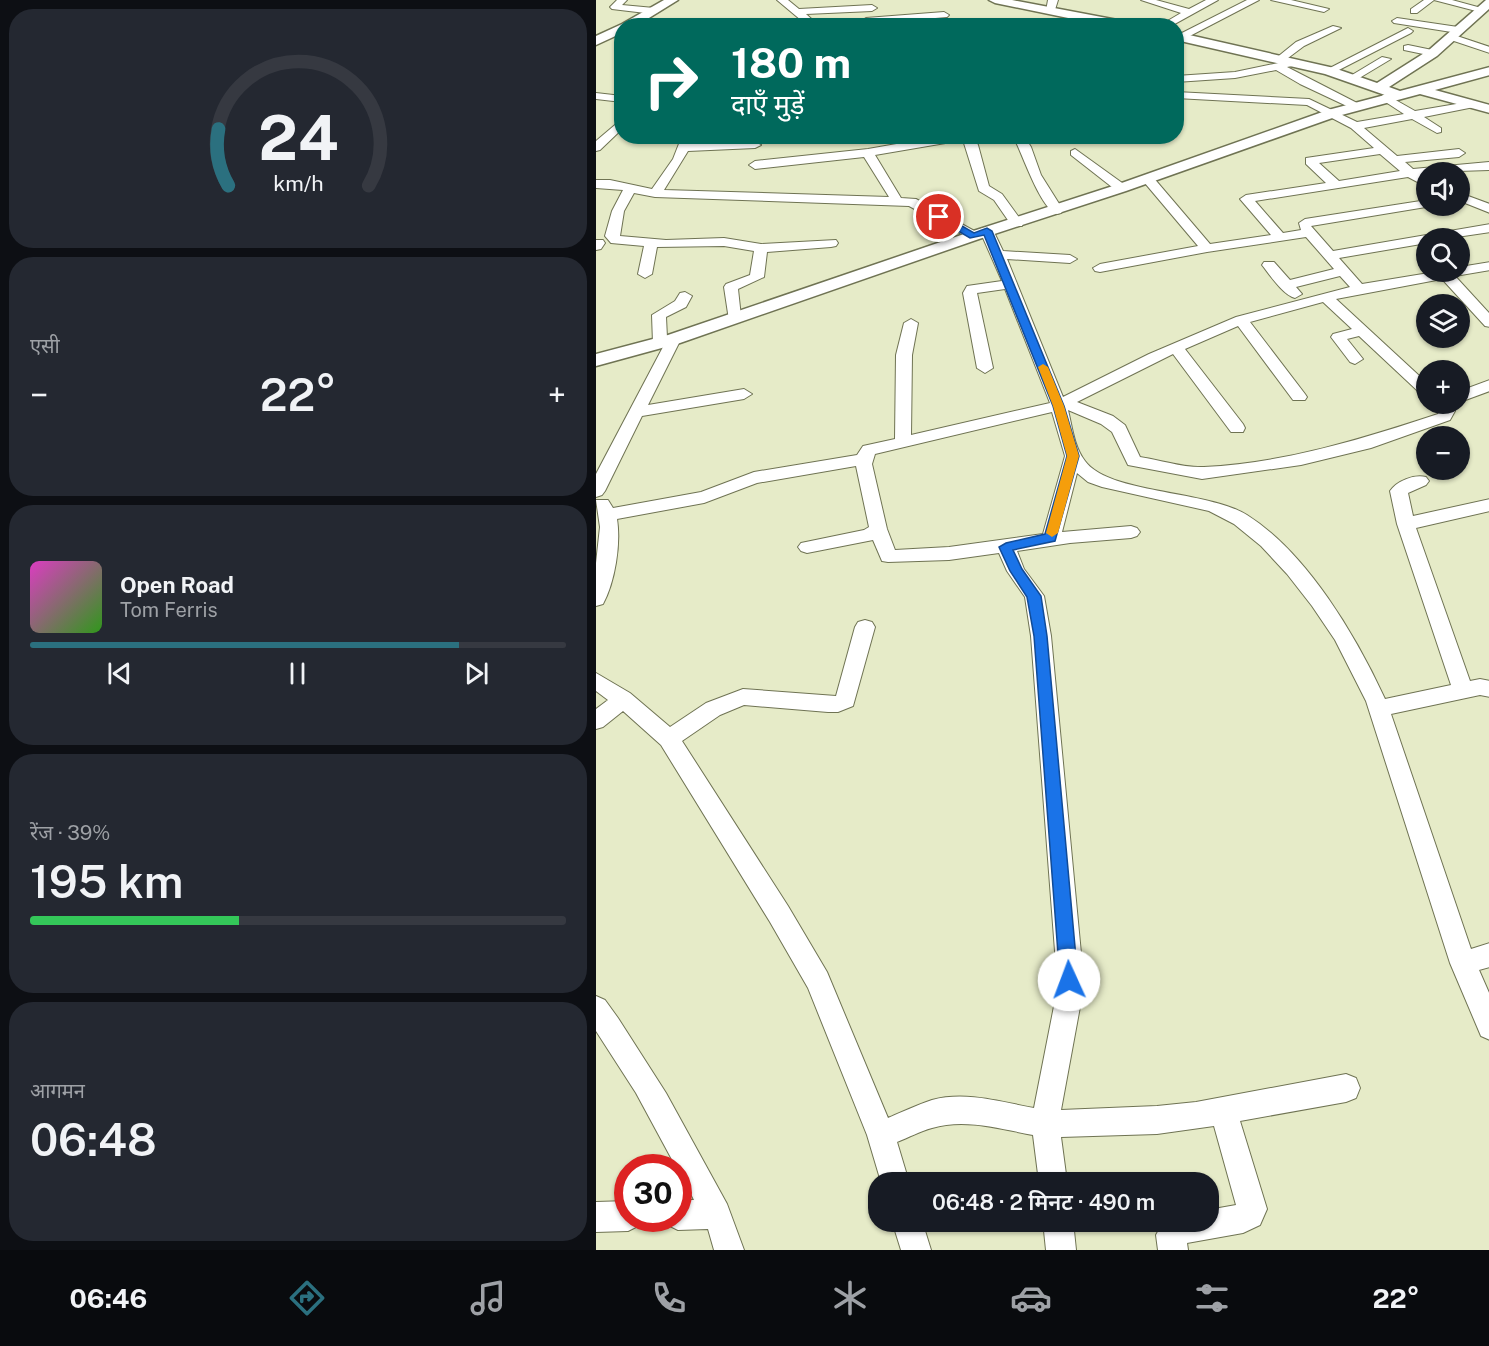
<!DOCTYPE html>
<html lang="hi">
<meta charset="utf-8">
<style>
body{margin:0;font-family:"Public Sans","Noto Sans Devanagari",sans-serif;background:#242831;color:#f1f3f6;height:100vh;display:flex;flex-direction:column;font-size:22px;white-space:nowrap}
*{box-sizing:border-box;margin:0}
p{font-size:20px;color:#9ea1a6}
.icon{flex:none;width:33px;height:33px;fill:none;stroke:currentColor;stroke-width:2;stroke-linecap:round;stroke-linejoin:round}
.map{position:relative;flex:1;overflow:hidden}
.sheet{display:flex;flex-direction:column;gap:9px;padding:9px;background:#0d0f14;width:596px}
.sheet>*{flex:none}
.top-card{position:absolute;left:18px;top:18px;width:570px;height:126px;border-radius:24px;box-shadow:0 2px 4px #0004;background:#00695c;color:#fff;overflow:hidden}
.controls{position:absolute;left:820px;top:162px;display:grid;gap:12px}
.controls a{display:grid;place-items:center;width:54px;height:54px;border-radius:50%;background:#171b24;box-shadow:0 2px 4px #0004;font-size:30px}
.speed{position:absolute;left:18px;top:1154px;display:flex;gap:12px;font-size:30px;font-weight:700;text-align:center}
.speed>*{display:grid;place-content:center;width:78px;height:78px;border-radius:50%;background:#171b24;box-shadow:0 2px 4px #0004;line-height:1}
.speed .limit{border:9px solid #d22;background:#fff;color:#111}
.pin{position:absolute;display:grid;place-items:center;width:51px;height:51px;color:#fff;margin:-26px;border:3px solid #fff;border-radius:50%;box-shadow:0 2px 6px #0007}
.me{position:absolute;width:66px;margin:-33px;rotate:358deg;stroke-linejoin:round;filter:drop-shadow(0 0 4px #0008)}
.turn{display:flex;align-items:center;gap:21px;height:126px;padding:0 18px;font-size:27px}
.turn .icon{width:78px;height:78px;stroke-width:2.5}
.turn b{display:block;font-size:42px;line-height:51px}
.big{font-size:45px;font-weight:600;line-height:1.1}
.sheet .card{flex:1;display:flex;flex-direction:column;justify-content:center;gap:9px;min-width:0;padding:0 21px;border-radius:24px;background:#242831}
.sheet .dial{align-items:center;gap:0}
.dial svg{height:156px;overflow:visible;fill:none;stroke:#363941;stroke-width:7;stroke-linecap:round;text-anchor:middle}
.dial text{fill:#f1f3f6;stroke:none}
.song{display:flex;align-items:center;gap:18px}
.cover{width:72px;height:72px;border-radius:9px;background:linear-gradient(135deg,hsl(310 70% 55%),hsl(110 70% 35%))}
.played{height:6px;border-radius:3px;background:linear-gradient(90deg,#2b707f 80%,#363941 80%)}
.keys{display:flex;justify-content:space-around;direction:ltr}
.heat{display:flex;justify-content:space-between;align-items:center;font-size:33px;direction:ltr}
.charge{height:9px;border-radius:4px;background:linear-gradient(90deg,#34c759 39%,#363941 0)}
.trip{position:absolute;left:272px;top:1172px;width:351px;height:60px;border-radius:24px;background:#171b24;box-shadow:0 2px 4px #0004;font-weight:600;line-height:60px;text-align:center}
.tab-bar{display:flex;height:96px;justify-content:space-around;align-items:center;background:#090b0e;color:#9ea1a6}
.tab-bar .icon{width:42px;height:42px}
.tab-bar .on{color:#2b707f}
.tab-bar b{font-size:27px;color:#f1f3f6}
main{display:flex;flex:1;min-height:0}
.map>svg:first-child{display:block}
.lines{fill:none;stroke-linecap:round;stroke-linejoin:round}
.minor-casing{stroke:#6f7353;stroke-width:2}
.tertiary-casing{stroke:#6f7353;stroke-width:3}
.minor{fill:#fff;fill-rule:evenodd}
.tertiary{fill:#fff;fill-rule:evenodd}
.route{fill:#1a73e8;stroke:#114b97;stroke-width:1.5}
.slow{fill:#f59e0b}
</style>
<main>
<section class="sheet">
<div class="card dial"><svg viewBox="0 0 100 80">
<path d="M14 69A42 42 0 1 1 86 69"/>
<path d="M14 69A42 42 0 0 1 9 40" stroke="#2b707f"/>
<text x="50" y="56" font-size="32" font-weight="700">24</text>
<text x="50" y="72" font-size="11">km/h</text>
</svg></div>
<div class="card"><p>एसी</p>
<div class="heat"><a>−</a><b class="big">22°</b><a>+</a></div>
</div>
<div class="card">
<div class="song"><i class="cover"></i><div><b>Open Road</b><p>Tom Ferris</p></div></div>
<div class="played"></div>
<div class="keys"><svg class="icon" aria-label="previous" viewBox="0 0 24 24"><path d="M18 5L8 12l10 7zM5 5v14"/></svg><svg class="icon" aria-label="pause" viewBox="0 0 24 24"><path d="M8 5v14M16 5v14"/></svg><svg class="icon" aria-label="next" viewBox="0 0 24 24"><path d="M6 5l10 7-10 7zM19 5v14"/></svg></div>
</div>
<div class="card"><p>रेंज · 39%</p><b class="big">195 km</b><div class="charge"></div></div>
<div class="card"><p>आगमन</p><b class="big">06:48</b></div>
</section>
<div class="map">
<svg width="894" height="1250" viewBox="0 0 894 1250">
<rect width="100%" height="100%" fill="#e6ebc8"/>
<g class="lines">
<defs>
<path id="minor" d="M21,0h10l-5,5 32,3 5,3 -5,3 -42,-5 -2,-2z
M181,0h11l11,9 73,-4 5,3 -5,3 -66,3 13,12h-11z
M452,0h10l-4,13 -8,-2z
M545,0h15l33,9 17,-9h12l-47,26h-12l22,-13z
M651,0h12l-75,39 -8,-1 2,-3z
M675,0h20l38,9 -5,3z
M828,0h28l33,9 -5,3 -46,-12 -17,13h-6v-4z
M348,12l5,3 -2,2 -81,7 -5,-3 5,-3z
M801,18l61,9 5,3 -5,3 -64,-10 -2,-2z
M737,26l8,2 -37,18 -20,15 -9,-2 21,-17z
M812,28l5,3 -2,2 -78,40 -9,-2z
M855,34l39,13v6l-42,-14 -2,-2z
M812,45l29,6 1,2 -5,3 -29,-6v-4z
M786,57l9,2 -35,21 -9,-2z
M697,60l4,1v4l-10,2 72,37v4h-8l-51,-24 -24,-14 -41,8 -59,4v-6l59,-4z
M580,92l133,7 48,23 47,-8 -23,-15 -1,-2 5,-3 30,17 59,-10 5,3 -5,3 -50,10 17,11v4l-4,1 -25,-14 -48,9 33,28 62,-7 6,4 -6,4 -54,5 8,7 77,-7v8l-63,2v3h-4l4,3v9l-19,-10 -153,24 28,32 18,-3 -2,-7 6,-4 122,-19v6h5l-121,20 22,25 157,-27v8l-40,6h-23v5l-88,15 23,26 73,-12h25v-5l30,-5v8l-35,6 35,38v13l-5,-1 -43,-47 -106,20 91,84v13l-6,-2 -62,-58 -12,3 16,20 -8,5 -5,-2 -19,-25 2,-3 19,-5 -29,-27 -73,20 55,72 2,3 -2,3h-12l-55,-74 -53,23 58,75 2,4 -2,4h-12l-58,-78 -96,48 36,14 12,9 15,32c20,3 44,11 64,10 81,-4 158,-28 234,-53l1,-3 -6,-7h16l6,7 -5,9 -79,28 -70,17 -99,14 -74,-14 -16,-33 -11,-8 -33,-14c4,16 6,37 17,51 24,33 121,29 162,54 60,38 109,121 138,184l66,-14 -54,-161 -7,-33c7,-10 24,-17 36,-14l3,4 -3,4 -18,8 5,23 77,-17v12l-74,17 54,153 10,-2 10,2v16l-10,-2 -89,19 80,235 19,-6v24l-11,3 11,25v45l-9,-4 -31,-73 -84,-262 -31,-61 -23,-34 -25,-32 -26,-28 -27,-22 -25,-13 -107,-24 -14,-5 -11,-9 -15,59 69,-6 6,2 3,4 -3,4 -6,2 -61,5 -53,8 7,18 20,27 7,40 31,328v32l-21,114 96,-4 39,-4 150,-28 10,4 4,10 -4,10 -10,4 -106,19 27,88 -7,16 -17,8 -56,10 1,7h-30l-2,-15 8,-14h44v-11l28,-5 -22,-79 -57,8 -96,3 6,45h-28l-6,-47c-33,-6 -68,-17 -101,-7 -12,3 -24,10 -35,14l12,40h-28l-14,-47 -59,-147 -38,-66 -109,-177 -38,-34 -20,16 -7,2v-20l12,-9 -12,-9v-18l34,20 40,34 36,-24 37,-14 93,7 19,-69 3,-5 7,-2 7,2 3,5 -22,79 -15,6h-10l-84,-7 -24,10 -38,26 106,165 39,66 61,146c14,-6 29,-13 44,-18 34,-9 69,2 102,8l22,-112v-32l-25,-328 -6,-39 -18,-26 -8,-18 -50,7 -61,2 -6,-1 -9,-21 -66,13 -6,-2 -3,-4 3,-4 63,-13 5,-3 -13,-61 -99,17 -53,20 -87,16c4,25 -2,63 -14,85l-7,2v-43l4,-36 -4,-27h12l5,8 88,-16 53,-20 103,-17 6,-9 32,-7 1,-84 8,-32 7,-4 7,4 -6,32 -1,80 139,-32 -45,-114 -28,4 16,75 -8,5 -8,-5 -14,-75 4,-7 35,-5 -22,-50 2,-3h10l11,23 67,4 7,4 -7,4 -63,-4 56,138 86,-43 87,-37 114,-30 -10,-11 -44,11 6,7 -7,4c-12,-3 -25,-23 -33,-33l2,-3h10l16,18 44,-11 -28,-32 -99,15 -107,20 -5,-1 -2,-3 7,-4 98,-18 -54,-64v-6h8l58,68 61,-9 -31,-36 6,-4 80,-12 -20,-19v-6l68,-10 -23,-20 -44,-23 -131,-7zM784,154l20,17 -61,10 -20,-18zM456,412l13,44 -22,78 -94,13 -54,3 -8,-21 -15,-65 3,-10z
M0,93l26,3v6l-26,-3z
M26,119v10l-22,21 -4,1v-10z
M86,136h12l-3,8 64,-2 6,3 -6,3 -67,3 -24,39 225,7 -25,-40 -109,12 -6,-4 6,-4 113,-12 74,-13h31l5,9 11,41 13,8 21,29 -1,3h-10l-18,-26 -15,-9 -16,-51 -88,15 26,43 15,1 62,34 2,3 -7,4 -64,-34 -254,-9 -21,-4 -10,18 -4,25 46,4 58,-2 37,6 75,-4 2,3 -2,3 -5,1 -64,5 -3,25 -26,12 3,28 -2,3h-10l-5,-33 2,-3 24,-9 4,-24 -30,-5 -67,1 -5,27 -7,4 -7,-4 6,-28 -33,-3 -6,-7 7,-25 11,-21 -27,-2v-8h14l42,9 21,-30z
M417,136h11l7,11 10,28 22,35 -2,3 -4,1c-17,-5 -35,-62 -44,-78z
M479,149l50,36 2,3 -2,3h-8l-46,-36v-4z
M864,193l30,11v9l-30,-12z
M0,240h7l2,3 -4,6 -5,1z
M89,292l7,4 -6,11 -20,10 1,21 7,-3 7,4 -33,66 96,-16 8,5 -8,5 -102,17 -37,75 -3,4 -6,2v-23l67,-127 -8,-1 -2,-3 -1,-28 23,-14 5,-8z
M894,380v11l-30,11v-11z
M0,996l9,4 13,18 48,75 61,111 17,46h-30l-6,-21 -30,1 -10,-5 -3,-7h13v-18h16l-16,-33h-2l-40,-74 -40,-62z
M32,1201v17h14l-4,8 -10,5 -32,1v-30z
M296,1221h30l9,29h-30z
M447,1221h30l3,29h-30z"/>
<path id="tertiary" d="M68,0h14l-42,26h-14v7l-26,12v-9l26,-12z
M393,0h23l116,22 6,4h-27l-112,-23z
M890,0h4v8l-53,48 -48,31 11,4 90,-24v8l-55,15 55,15v8l-70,-19 -82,22 -212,75 -147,48 -299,104 -84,23v-12l72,-19 299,-102 149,-48 212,-75 57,-15 -60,-21 -149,-34v-8l158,36 43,15 52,-33z"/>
</defs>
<use href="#minor" class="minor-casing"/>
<use href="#tertiary" class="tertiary-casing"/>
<use href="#minor" class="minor"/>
<use href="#tertiary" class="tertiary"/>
</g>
<path class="route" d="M340,215h7l31,18 13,-5 5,3 72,175 15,50 -24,85 -42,9 9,19 19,27 6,40 31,344 -3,6 -6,2 -6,-2 -3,-6 -26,-344 -7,-39 -17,-26 -11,-24 7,-4 39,-9 22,-78 -14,-50 -69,-171 -14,3 -34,-20z"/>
<path class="slow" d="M447,364l5,3 16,39 15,50 -21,77 -6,4 -6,-4 21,-77 -14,-50 -15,-39z"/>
</svg>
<div class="controls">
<a><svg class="icon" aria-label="sound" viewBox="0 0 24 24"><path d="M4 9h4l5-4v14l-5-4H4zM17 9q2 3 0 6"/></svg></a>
<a><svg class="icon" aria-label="search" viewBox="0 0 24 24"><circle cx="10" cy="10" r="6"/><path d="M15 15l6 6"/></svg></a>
<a><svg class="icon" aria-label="layers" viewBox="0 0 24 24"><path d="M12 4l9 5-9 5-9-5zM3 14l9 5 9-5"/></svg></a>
<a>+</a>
<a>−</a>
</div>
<div class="speed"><div class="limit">30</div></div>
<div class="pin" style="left:343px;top:217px;background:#d93025"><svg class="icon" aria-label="arrive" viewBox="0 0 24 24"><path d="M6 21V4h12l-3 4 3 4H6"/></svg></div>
<svg class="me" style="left:473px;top:980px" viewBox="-20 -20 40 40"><circle r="19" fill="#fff"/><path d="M0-13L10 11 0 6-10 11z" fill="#1a73e8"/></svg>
<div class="trip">06:48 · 2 मिनट · 490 m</div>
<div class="top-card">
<div class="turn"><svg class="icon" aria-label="right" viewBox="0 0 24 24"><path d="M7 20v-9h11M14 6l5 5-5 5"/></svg><div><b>180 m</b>दाएँ मुड़ें</div></div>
</div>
</div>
</main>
<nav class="tab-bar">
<b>06:46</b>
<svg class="icon on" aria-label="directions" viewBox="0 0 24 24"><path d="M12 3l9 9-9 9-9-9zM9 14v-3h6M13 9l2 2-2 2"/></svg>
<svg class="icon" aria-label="music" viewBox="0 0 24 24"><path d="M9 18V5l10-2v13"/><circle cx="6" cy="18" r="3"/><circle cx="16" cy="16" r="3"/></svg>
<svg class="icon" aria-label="phone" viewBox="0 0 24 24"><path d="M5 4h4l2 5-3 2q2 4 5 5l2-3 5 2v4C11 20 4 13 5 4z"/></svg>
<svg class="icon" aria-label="climate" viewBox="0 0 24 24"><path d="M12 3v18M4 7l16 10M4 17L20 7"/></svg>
<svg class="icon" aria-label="car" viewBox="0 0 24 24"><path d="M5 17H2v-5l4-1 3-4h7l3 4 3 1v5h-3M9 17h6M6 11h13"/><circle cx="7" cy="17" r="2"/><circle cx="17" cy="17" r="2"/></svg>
<svg class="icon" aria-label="filters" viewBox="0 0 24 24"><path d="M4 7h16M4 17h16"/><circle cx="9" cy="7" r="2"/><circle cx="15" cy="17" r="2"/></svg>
<b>22°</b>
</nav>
